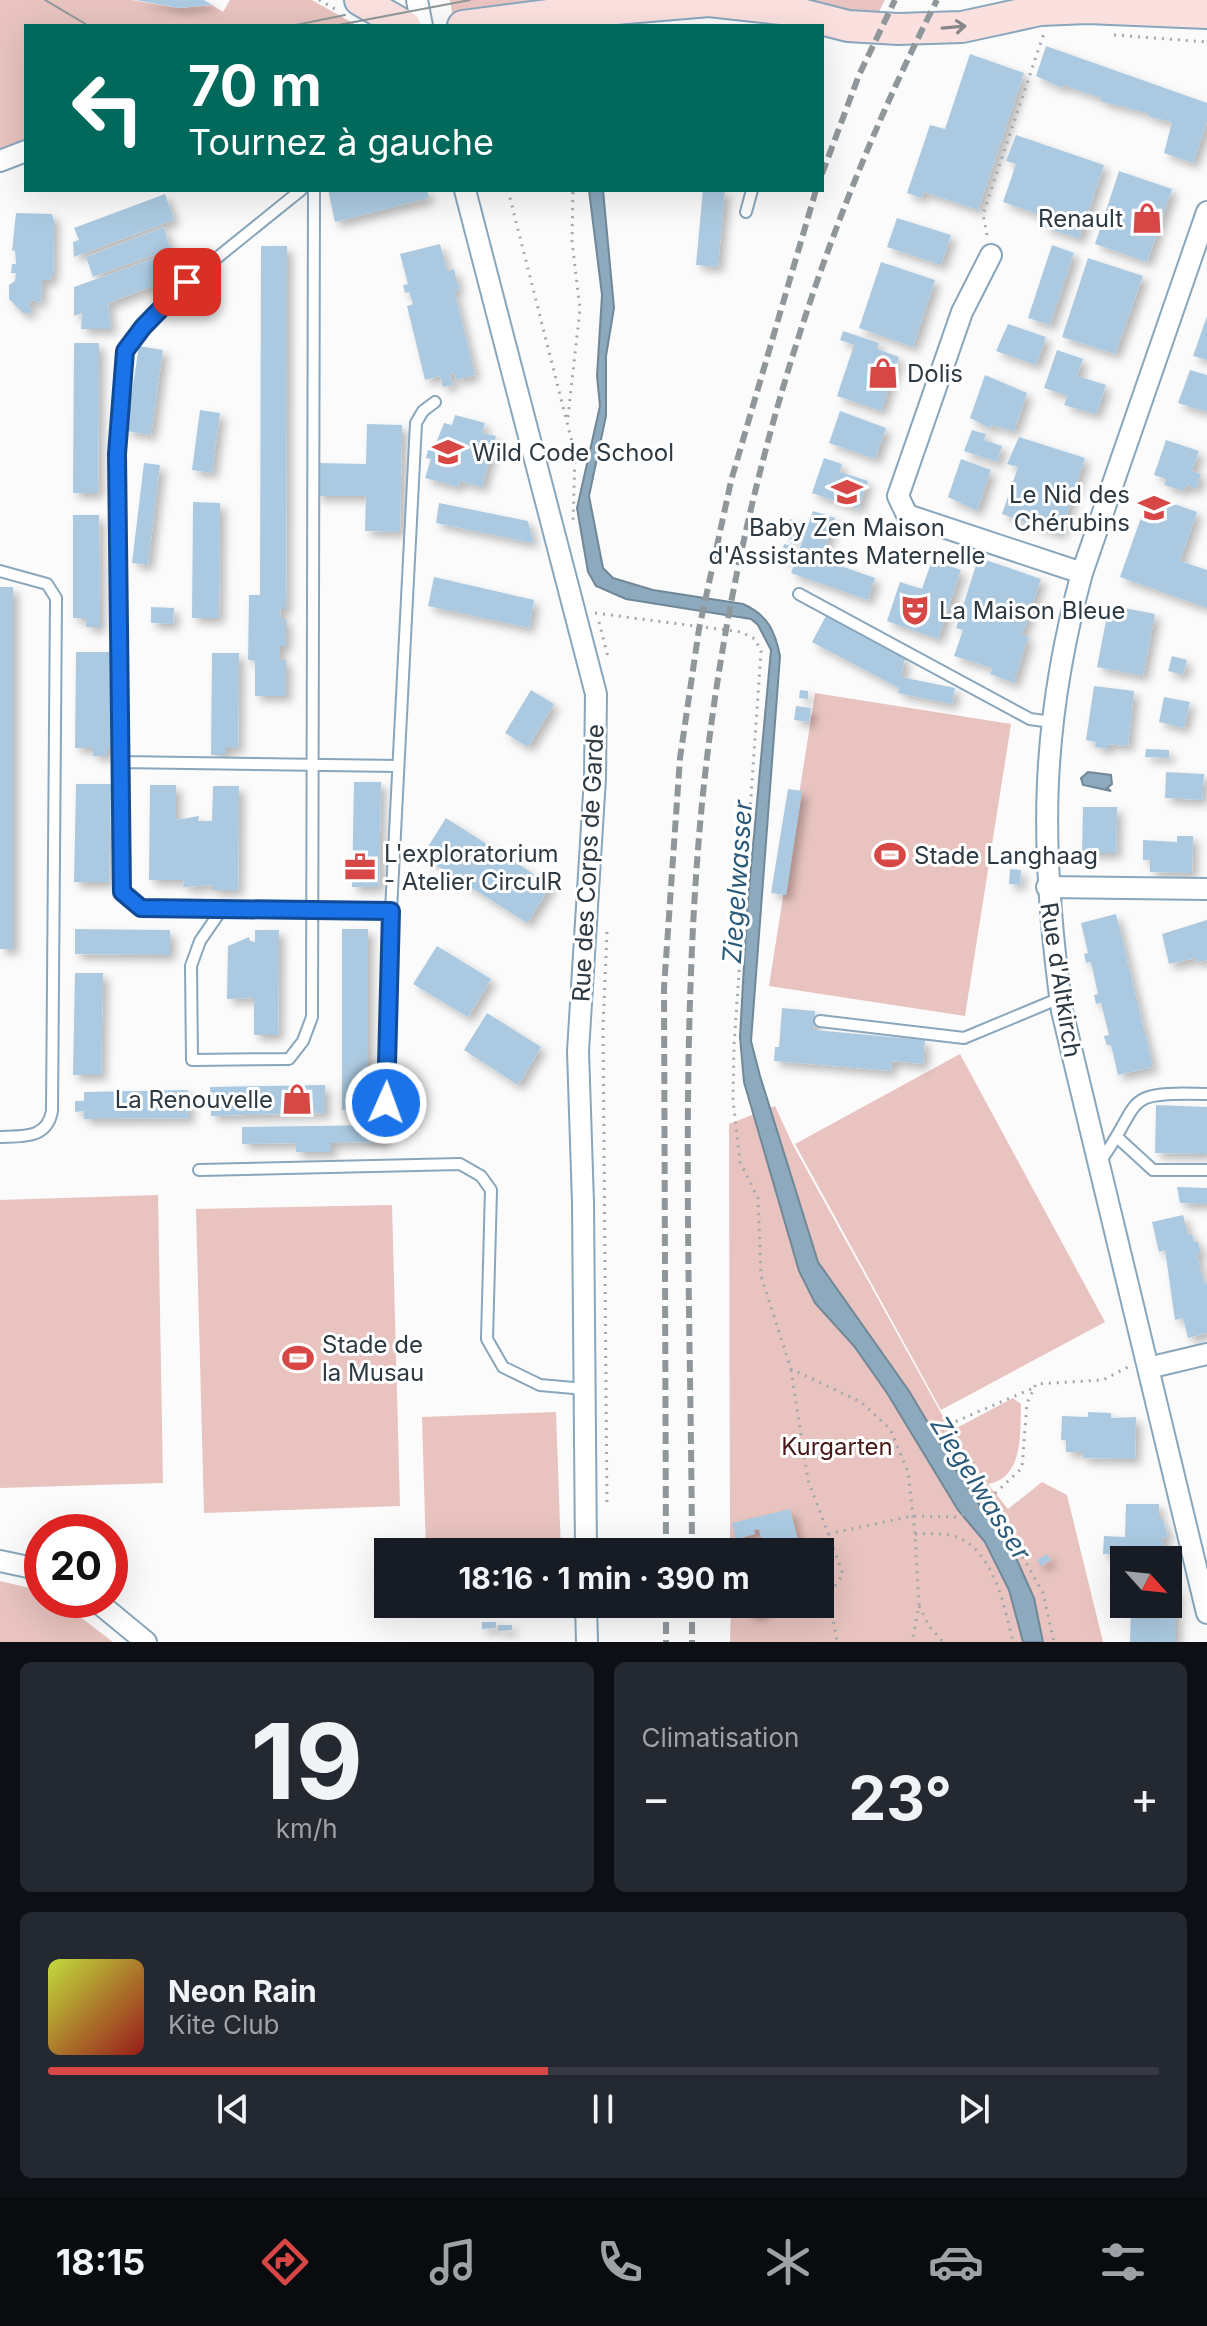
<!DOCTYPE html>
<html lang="fr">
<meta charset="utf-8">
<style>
body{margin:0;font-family:Inter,sans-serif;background:#242831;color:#f1f3f6;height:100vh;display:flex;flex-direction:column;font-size:30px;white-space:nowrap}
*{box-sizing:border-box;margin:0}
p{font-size:26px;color:#9ea1a6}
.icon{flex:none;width:44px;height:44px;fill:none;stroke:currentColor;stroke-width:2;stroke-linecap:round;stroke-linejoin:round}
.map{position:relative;height:1642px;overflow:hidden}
.drawer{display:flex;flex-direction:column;gap:20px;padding:20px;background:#0d0f14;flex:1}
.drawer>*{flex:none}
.hud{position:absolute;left:24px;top:24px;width:800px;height:168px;border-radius:0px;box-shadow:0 8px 32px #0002;background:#00695c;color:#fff;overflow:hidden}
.needle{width:52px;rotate:117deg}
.buttons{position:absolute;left:1110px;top:1546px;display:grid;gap:16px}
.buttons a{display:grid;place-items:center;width:72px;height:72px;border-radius:0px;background:#171b24;box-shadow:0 8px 32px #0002;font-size:40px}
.speed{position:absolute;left:24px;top:1514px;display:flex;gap:16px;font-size:40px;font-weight:700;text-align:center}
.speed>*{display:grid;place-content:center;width:104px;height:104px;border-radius:50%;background:#171b24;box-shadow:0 8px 32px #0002;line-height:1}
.speed .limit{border:12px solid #d22;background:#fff;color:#111}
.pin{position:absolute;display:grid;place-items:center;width:68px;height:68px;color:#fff;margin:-34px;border-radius:16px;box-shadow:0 4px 12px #0006}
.me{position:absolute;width:88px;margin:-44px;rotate:2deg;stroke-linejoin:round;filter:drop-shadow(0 0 6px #0008)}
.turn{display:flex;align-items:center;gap:28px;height:168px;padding:0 32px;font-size:36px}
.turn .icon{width:104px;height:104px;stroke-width:2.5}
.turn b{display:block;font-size:56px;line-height:68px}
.big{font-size:60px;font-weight:700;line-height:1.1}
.drawer .card{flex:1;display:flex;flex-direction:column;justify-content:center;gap:12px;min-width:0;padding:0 28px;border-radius:12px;background:#242831}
.drawer .dial{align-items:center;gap:0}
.dial b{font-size:104px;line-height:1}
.song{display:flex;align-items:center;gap:24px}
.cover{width:96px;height:96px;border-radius:12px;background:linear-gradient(135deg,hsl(70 70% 55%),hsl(0 70% 35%))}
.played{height:8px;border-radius:4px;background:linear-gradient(90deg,#d64745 45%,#363941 45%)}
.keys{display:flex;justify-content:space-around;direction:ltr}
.heat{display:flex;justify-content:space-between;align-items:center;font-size:44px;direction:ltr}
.drawer .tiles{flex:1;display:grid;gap:20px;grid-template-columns:1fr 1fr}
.card:last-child{grid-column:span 2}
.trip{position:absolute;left:374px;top:1538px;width:460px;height:80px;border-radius:0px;background:#171b24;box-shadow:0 8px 32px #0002;font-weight:700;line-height:80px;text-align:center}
.tabs{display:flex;height:128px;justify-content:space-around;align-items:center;background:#090b0e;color:#9ea1a6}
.tabs .icon{width:56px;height:56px}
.tabs .on{color:#d64745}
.tabs b{font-size:36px;color:#f1f3f6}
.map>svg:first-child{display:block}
.green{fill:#e8c3bf}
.water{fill:#8da9bd;stroke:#708898;stroke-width:2}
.building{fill:#abcae1;filter:url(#shadow)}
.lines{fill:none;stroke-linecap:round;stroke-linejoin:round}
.lane-casing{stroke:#88a6bc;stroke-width:14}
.street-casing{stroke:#88a6bc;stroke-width:24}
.secondary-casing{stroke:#88a6bc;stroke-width:34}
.path{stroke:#a2a7ab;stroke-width:3;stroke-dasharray:2 6;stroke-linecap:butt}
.lane{stroke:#fff;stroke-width:10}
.street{stroke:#fff;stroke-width:20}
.secondary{stroke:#fae1df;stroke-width:30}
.tram{stroke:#90979b;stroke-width:2}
.rail{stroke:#90979b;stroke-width:6;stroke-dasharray:12 6;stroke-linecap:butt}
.oneway{stroke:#8a8589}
.route-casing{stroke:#114b97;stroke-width:20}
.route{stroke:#1a73e8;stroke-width:14}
.labels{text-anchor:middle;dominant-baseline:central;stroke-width:6;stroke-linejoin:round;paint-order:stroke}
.poi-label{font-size:24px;fill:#2e3a43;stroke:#fff;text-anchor:start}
.street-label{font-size:24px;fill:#2e3a43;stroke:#fff}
.park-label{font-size:24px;fill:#471816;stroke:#fff}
.water-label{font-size:26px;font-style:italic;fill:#2b5b7a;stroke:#fff}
</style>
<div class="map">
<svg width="1207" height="1642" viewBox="0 0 1207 1642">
<defs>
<filter id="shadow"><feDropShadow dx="5.5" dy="5.5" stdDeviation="4" flood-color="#0004"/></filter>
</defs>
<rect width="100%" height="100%" fill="#fbfbfb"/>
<path class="green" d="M0,0h132l47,8 33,-3 11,7 7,-12h82l46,26h-332v119l-26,10z
M450,0h151l-148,18z
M776,0h109l-9,17z
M815,693l196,31 -46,292 -196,-30z
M960,1054l145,268 -164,88 -146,-266z
M775,1106l18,39 158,286 62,-33 8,6c-1,28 3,74 -33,80l20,25 34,-27 25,13 36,147h-373l1,-38h89v-52h-90l-1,-428z
M158,1195l5,288 -163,5v-288z
M392,1205l8,301 -196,7 -8,-304z
M556,1412l5,140h-135l-4,-135z
M0,1581l42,10v9h16l55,42h-113z
M428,1604h134l1,9 -135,4z"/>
<path class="water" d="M589,190h14l11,118 -8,48v60l-17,80 14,72 10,10 40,12 90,14c25,11 32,27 37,52l-29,385 9,35 58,186 91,129 49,82 59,87 17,38 9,44h-20l-14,-52 -24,-48 -27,-32 -71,-117 -33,-47 -39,-43 -16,-32 -55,-189 -4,-45 7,-126 24,-261 -13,-25 -7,-6 -125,-20 -30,-13 -8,-14 -11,-64 23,-102 -3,-30 5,-81z
M1088,772l23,3 1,9 -5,4 4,3 -28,-6 -2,-7z"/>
<path class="building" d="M135,0h69l8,5 -33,3z
M1046,46l161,57v19l-14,41 -29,-10 8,-31 -22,-5 -3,-4 -47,-12 1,-3 -38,-13 -1,3 -26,-12z
M970,54l54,19 -46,137 -54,-18 -3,6 -14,-5 23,-68 15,4z
M1016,135l88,30 -25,74 -36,-13 3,-9 -43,-15 13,-38 -10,-3z
M1119,171l53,18 -25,73 -52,-18z
M328,190h99l2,8 -94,24z
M703,190h22l-7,77 -22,-2z
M165,194l9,26 -100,37 -1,-15 6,-2 -5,-12z
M16,213l36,1 2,7 -1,52 -3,7h-8l-1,23 -9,-3 -4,5 5,5 -3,3h-7l-14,-14v-14l6,-4 1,-8h-5l1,-9h4l-1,-14 -3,1z
M897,218l54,17 -10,30 -54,-18z
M164,227l6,22 -77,28 -7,-20z
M440,244l7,27 7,-2 5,20 -5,1 21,85 -19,5 -2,-7 -4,1 3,11 -10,2 -3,-11 -15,4 -18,-74 6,-2 -4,-12 -4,1 -2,-8 5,-1 -8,-30z
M1052,245l22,8 -24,72 -22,-7z
M261,246h26l-1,363h-6l1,10h5v27h-6v14h6v36h-31v-35l-7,-1 1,-65h11z
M155,258l9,24 -56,21 3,26h-30l1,-16 -8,3v-29z
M1088,258l55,18 -28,78 -53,-17z
M881,262l54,18 -22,67 -54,-19z
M1207,316v44l-14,-4z
M1008,324l38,13 -10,28 -40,-14z
M843,331l36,12 -2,6 22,8 -18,54 -44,-15 17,-51 -14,-5z
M74,343h25l-1,150h-25z
M139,346l24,4 -12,85 -25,-4z
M1057,350l26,9 -6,17 29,9 -10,29 -32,-9 4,-9 -24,-8z
M1190,370l17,5v37l-29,-9z
M985,375l42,18 -13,38 -23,-6 -1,3 -20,-10z
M200,410l20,3 -8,60 -20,-3z
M840,411l46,17 -11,31 -46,-16z
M455,415l30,8 -3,10 14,3 -14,51 -23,-6 -1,6 -33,-9 6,-19 -5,-1 2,-8 5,1 11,-28 8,2z
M367,424l35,1 -2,107 -35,-1 1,-35h-50l1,-33 49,1z
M972,430l14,4 -2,6 18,6 -5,16 -33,-11z
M1019,437l66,21 -25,76 -58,-20 16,-47 -11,-3z
M1166,440l33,11 -7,20 9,3 -5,15 -9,-4 -3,6 -20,-6 2,-6 -12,-4z
M824,458l18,6 -2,8 28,9 -10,28 -46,-16z
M961,459l30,11 -14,41 -29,-14z
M144,463l16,2 -12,100 -16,-2z
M1149,495l48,17 -17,49 27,9v38l-87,-31z
M193,502l27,1 -1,115h-27z
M439,503l89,18 5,22 -97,-20z
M813,511l22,7 -14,41 54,19 -7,22 -77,-27z
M73,515h26l1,112h-14v-9h-13z
M790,519l9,3 -5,18 -8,-2z
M784,544l9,2 -4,14 -9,-2z
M932,560l29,10 -23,69 -51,-18 13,-39 22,7z
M986,560l55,19 -19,56 6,2 -14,46 -24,-9 2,-6 -38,-12 9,-26 -7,-2 20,-63 8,2z
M434,577l100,23 -5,28 -101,-22z
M0,587h13v362h-13z
M1109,605l46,9 -12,62 -46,-9z
M151,607l23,1 -1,16 -22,-1z
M827,614l78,44 -4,19 54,11 -3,16 -54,-11 1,-5 -87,-46z
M76,652h35l-1,97h-3v7h-14v-8h-18z
M212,653h27l-1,95h-13v7h-14z
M1172,656l15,4 -4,15 -15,-4z
M1094,686l40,5 -6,55 -20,-2v5l-13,-2 1,-5 -10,-2z
M531,690l23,14 -26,43 -23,-14z
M800,690l8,1v8l-9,-1z
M1164,697l26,5 -6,26 -25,-6z
M796,706l15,2 -2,14 -15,-2z
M1146,749l23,1v8l-24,-1z
M1166,772l38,2 -2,26 -37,-2z
M354,782h27l-2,105h-27z
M76,784h35l-2,98h-35z
M150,785h26v35l23,-4 -1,5h14l1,-35h26l-1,104h-26v-5l-29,2 1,-7h-35z
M788,789l14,2 -16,104 -15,-2z
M1083,807h34l-1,46h-34z
M446,818l105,67 -24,38 -105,-67z
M1177,836h16l-1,37 -42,-1v-12h-7v-20l34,2z
M1010,869l11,1 -1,15 -11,-1z
M1116,914l37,153 -35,8 -7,-30h-4l-2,-5 -1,-4 5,-1 -8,-32 -5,1 -2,-9 4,-1 -7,-32 -5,1 -1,-5 -1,-4 4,-1 -7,-30z
M1207,920v40l-10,2 -1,-4 -27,6 -7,-30z
M75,929l95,1v25l-95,-1z
M342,929h26v181h-26z
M255,930h24l-1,105h-24v-37l-27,1 1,-53 21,-9 1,4 5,1z
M437,946l54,33 -23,38 -55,-33z
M75,973h28l-2,102h-28z
M782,1008l33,3 -1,19 111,10 -2,24 -31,-3 -1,10 -117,-10 1,-14h4z
M487,1013l54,34 -23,38 -54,-35z
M325,1085v28l-114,3 -1,-29z
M188,1090l1,28 -105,1v-8l-9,1v-11h9v-9z
M1156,1105l51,2v47l-52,-1z
M385,1125v17l-54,1v9h-35v-9l-54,1v-17z
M1177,1187l30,1v16l-27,-1z
M1183,1215l5,20 4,-1 2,8h4l3,11 -4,1 7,30 3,-1v50l-19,5 -5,-20 -8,2 -10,-70 -6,2 -7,-30z
M1088,1412l23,1v5l25,-1 -1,42 -52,-1 -1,-6h-16v-12h-5l1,-24 26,1z
M1126,1504h33v15h4l5,19 -6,-1 4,23h-42l1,-6h-22l1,-18 21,1z
M790,1509l11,43h-36l-6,-23 -5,1 1,4 -19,5 -4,-16z
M1047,1554l4,6 -10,6 -4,-6z
M1168,1588h8v54h-46l1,-38h37z
M747,1604h16l2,8 -16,4z
M482,1622h14v6l-14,1z
M498,1625h14v5l-14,1z"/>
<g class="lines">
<defs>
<path id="lane" d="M301,190l-114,92 -44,45 -18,24 -8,103 5,438 19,16 250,3 25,-488 7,-12 12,-9
M746,212l6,-22
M0,571l47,13 9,14 -4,513c-5,28 -29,25 -52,26
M799,594l231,125 21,3
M120,762l278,4
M222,909l-22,32 -9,25 1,94 97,-1 14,-18 9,-24 2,-827
M820,1021l144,17 96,-40
M386,1103l5,-192
M1118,1138l35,32h54
M1099,1163c46,-62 18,-72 108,-69
M199,1170l261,-6 21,12 10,14 -4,149 16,28 37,18 45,4"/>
<path id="street" d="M417,0l5,26
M0,161l26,-10
M465,190l131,504 -1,84 -17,273 5,152 3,349
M1207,212l-125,361c-43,157 -42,279 -20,438l145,602
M991,255l-29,57 -64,184 9,19 175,58
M1047,887l160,2
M1148,1368l59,-14
M0,1561l42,9
M95,1600l51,42
M586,1604l1,38"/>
<path id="secondary" d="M360,0l45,26
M463,26l93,-12 153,-13 72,8 67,17 50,3 64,-2 78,-17 47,-2 120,5"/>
</defs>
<use href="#lane" class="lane-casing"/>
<use href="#street" class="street-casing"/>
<use href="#secondary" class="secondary-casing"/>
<path class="path" d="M319,0l18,10
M1114,35l93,7
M508,190l67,264 -2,68
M987,235l-4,-21 61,-181
M568,417l12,-108 -8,-68 1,-51
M595,613l146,19 14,7 6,12 -27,394 -1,55 7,62 18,36 3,78 30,93 70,33 29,27 18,43 7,62 4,72 -7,36
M599,622l9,35
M607,932l-4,94 4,482
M791,1370l17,110 35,94 -14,21 8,47
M1031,1389l-88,38 47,71 53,95 11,49
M828,1534l84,-18 46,1 32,-19 32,-30 5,-65 9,-19 67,-4 25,-13
M915,1534c14,0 32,-2 44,4 35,15 46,70 54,104
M919,1606l10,20 14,16"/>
<use href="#lane" class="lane"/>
<use href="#street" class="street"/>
<use href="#secondary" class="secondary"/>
<path class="tram" d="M45,0l44,26
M291,26l54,-11
M333,26l137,-26"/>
<path class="rail" d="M822,174l37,-99 36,-75
M666,1552l-2,-564 16,-230 19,-129 32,-148 85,-291
M692,1552c-1,-234 -12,-470 6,-703 23,-295 105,-586 239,-849
M666,1604v38
M692,1604v38"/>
</g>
<defs><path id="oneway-shaft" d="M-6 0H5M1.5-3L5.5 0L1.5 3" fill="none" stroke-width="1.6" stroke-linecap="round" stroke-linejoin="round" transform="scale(2)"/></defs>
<use class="oneway" href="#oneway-shaft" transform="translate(954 27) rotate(-5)"/>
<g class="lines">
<defs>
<path id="route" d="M187,282l-44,45 -18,24 -8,103 5,438 19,16 250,3 -5,192"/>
</defs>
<use href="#route" class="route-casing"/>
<use href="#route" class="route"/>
</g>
<defs>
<symbol id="shop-bare" viewBox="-9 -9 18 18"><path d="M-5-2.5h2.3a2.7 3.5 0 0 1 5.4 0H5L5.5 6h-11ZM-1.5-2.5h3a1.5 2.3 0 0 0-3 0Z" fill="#d64745" stroke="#fff" stroke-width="2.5" paint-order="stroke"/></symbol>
<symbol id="university-bare" viewBox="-9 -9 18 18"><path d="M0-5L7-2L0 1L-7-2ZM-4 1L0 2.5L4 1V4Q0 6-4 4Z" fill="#d64745" stroke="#fff" stroke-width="2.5" paint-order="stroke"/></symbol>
<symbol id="school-bare" viewBox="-9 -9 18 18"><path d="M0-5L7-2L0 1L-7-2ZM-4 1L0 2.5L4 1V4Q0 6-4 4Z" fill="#d64745" stroke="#fff" stroke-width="2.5" paint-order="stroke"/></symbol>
<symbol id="theatre-bare" viewBox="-9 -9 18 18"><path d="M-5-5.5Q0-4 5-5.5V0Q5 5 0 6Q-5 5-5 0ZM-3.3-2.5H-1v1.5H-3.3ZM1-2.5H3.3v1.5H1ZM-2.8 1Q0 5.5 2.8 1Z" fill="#d64745" stroke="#fff" stroke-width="2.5" paint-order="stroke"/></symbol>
<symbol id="stadium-bare" viewBox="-9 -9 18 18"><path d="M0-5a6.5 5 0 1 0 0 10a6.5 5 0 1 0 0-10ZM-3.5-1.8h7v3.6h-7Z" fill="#d64745" stroke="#fff" stroke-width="2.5" paint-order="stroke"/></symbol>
<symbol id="office-bare" viewBox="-9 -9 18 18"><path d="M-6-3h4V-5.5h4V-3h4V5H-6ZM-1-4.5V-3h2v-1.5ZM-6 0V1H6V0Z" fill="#d64745" stroke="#fff" stroke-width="2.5" paint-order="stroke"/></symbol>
</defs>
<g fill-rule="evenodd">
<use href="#shop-bare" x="1125" y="196" width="44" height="44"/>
<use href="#shop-bare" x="861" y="351" width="44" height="44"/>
<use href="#university-bare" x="426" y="430" width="44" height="44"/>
<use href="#school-bare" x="825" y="470" width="44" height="44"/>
<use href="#school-bare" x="1132" y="486" width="44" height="44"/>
<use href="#theatre-bare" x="893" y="588" width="44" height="44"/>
<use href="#stadium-bare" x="868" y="833" width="44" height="44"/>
<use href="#office-bare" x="338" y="845" width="44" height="44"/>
<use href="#shop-bare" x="275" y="1077" width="44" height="44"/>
<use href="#stadium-bare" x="276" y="1336" width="44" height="44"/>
</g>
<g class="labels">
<g class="poi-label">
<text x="1123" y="218" text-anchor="end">Renault</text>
<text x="907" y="373">Dolis</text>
<text x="472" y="452">Wild Code School</text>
<text x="1130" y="494" text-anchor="end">Le Nid des<tspan x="1130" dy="28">Chérubins</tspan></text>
<text x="847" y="527" text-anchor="middle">Baby Zen Maison<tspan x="847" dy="28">d'Assistantes Maternelle</tspan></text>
<text x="939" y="610">La Maison Bleue</text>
<text x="384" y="853">L'exploratorium<tspan x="384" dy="28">- Atelier CirculR</tspan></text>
<text x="914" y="855">Stade Langhaag</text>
<text x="273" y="1099" text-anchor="end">La Renouvelle</text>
<text x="322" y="1344">Stade de<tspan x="322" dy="28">la Musau</tspan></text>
</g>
<g class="street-label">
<text transform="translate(588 863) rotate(-87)">Rue des Corps de Garde</text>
<text transform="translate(1061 980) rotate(81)">Rue d'Altkirch</text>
</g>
<g class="park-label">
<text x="837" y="1446">Kurgarten</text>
</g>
<g class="water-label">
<text transform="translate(737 882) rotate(-86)">Ziegelwasser</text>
<text transform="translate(981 1488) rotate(58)">Ziegelwasser</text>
</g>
</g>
</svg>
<div class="buttons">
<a><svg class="needle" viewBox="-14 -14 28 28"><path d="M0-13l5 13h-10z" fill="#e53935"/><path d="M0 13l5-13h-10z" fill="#9ea1a6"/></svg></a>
</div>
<div class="speed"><div class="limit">20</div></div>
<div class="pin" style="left:187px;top:282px;background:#d93025"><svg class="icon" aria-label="arrive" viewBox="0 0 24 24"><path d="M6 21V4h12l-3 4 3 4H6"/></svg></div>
<svg class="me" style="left:386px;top:1103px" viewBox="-20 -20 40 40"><circle r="17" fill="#1a73e8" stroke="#fff" stroke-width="3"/><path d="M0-11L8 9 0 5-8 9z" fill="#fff"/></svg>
<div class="trip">18:16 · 1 min · 390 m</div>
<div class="hud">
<div class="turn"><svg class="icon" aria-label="left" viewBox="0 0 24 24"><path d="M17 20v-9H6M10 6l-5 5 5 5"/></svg><div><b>70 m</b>Tournez à gauche</div></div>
</div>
</div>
<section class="drawer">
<div class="tiles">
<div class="card dial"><b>19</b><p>km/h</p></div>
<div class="card"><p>Climatisation</p>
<div class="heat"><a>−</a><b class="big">23°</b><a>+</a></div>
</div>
<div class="card">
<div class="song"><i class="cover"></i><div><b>Neon Rain</b><p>Kite Club</p></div></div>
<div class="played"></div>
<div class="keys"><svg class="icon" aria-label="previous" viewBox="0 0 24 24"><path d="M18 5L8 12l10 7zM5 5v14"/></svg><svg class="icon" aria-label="pause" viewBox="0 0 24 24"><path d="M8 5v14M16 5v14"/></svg><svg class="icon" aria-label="next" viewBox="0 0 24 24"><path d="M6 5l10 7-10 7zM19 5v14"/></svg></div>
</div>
</div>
</section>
<nav class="tabs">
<b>18:15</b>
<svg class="icon on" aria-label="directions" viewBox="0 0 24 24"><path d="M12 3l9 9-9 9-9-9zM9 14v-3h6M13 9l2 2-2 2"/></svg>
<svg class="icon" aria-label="music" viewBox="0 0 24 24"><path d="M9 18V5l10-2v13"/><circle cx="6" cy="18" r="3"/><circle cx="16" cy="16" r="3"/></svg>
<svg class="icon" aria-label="phone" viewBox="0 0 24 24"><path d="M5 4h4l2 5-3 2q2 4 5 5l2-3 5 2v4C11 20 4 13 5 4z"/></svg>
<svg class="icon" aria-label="climate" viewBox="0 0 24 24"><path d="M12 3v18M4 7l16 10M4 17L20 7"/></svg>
<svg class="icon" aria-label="car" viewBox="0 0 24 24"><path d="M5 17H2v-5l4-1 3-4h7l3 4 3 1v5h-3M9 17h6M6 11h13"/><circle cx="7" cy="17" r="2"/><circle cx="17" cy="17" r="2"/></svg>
<svg class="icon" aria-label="filters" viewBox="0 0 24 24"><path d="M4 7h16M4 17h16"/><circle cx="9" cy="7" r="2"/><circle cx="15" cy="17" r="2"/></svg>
</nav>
